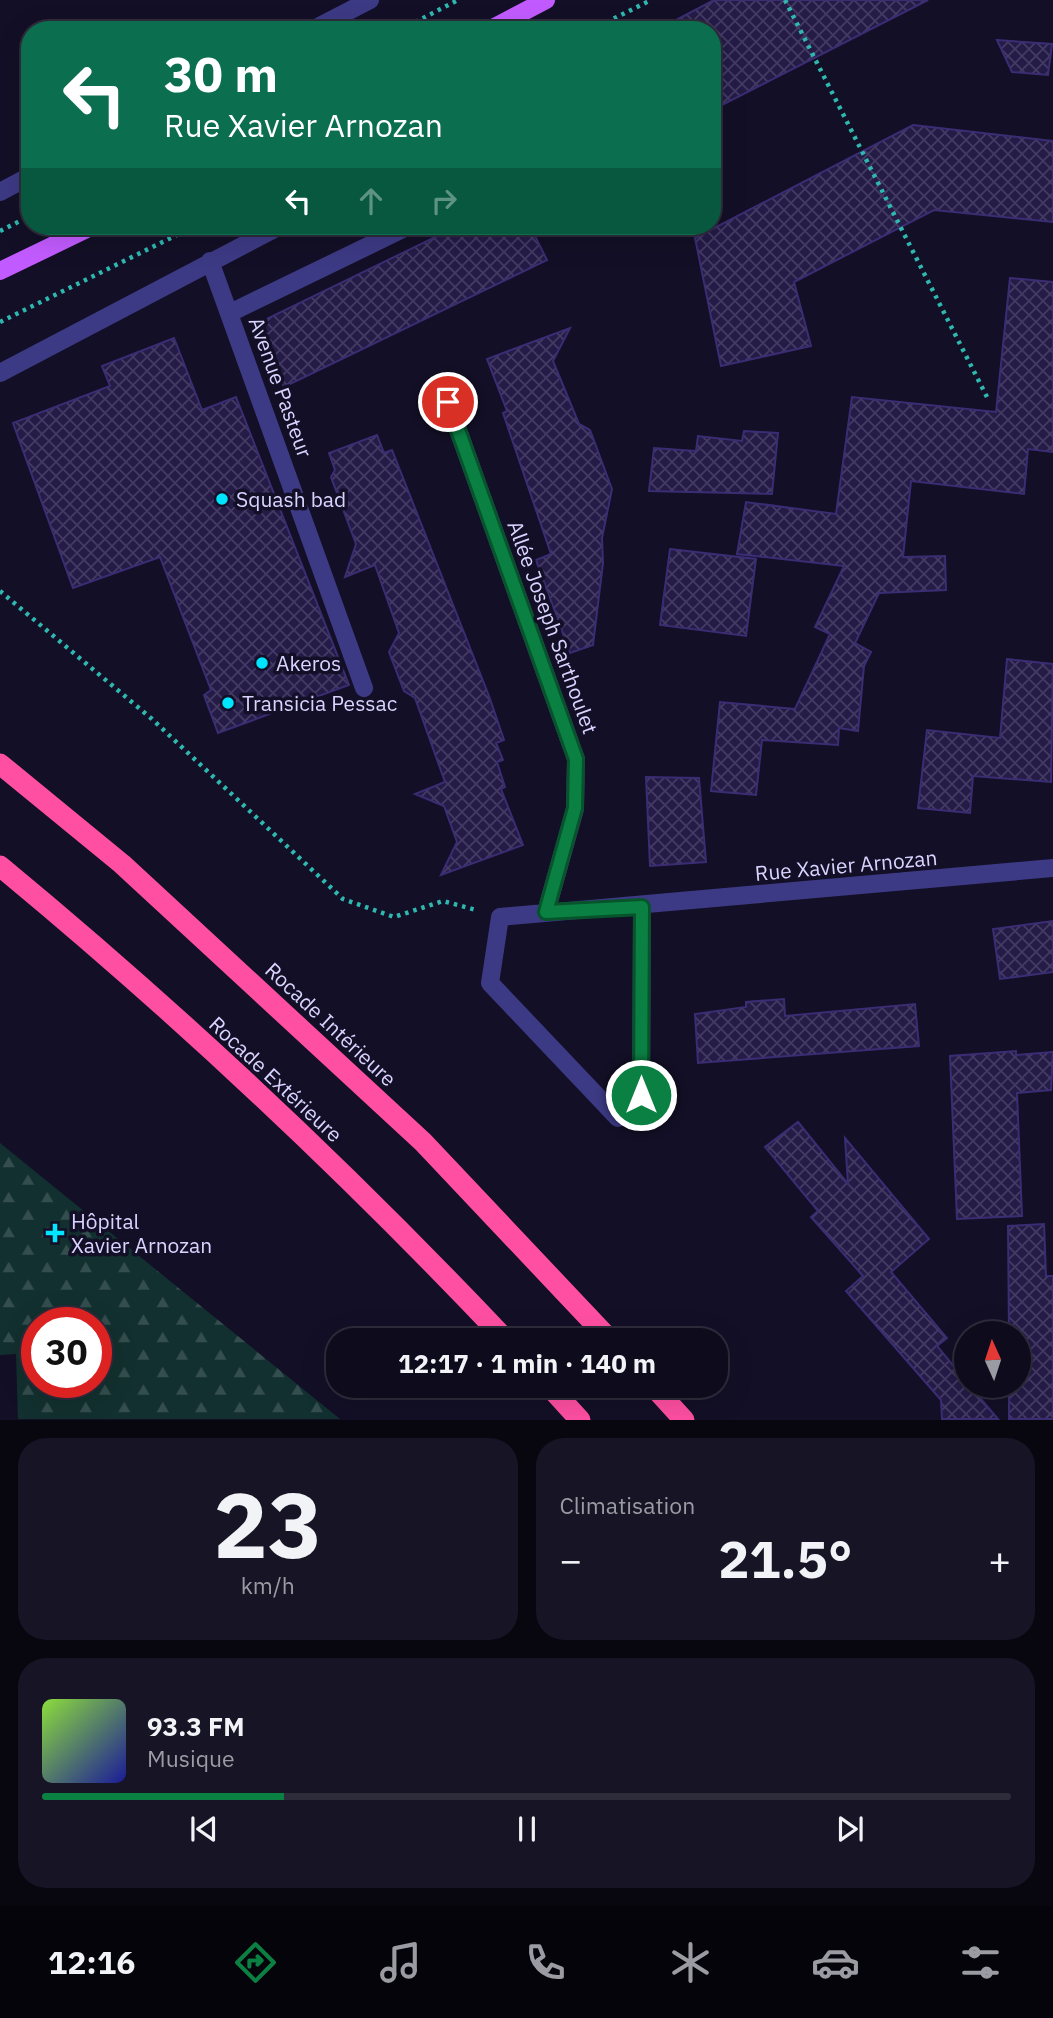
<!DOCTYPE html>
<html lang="fr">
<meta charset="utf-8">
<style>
body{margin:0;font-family:"IBM Plex Sans",sans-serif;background:#171425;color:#f1f3f6;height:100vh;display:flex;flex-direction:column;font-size:26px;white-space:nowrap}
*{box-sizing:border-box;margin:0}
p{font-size:23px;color:#9b9ba3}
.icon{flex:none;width:38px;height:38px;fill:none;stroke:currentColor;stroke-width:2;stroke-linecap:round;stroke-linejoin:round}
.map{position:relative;height:1420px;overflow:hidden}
.panel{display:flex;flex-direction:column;gap:18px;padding:18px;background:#08060f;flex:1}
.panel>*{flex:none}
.top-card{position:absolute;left:21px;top:21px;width:700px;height:214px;border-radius:28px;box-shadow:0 7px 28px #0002,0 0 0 2px #2e2b3b;background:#0b6e4f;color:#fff;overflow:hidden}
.needle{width:46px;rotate:357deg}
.tools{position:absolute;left:954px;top:1321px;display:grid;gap:14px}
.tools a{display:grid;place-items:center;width:77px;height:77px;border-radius:50%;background:#0e0b1c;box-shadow:0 7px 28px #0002,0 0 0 2px #2e2b3b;font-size:35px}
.speed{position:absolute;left:21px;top:1307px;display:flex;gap:14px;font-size:35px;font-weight:700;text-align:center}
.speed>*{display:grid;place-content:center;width:91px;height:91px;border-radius:50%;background:#0e0b1c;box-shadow:0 7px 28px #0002,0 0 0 2px #2e2b3b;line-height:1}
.speed .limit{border:10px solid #d22;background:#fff;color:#111}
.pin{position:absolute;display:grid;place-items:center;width:60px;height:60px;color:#fff;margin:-30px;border:4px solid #fff;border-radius:50%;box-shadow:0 2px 7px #0007}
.me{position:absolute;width:77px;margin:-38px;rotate:0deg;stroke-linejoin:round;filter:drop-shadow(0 0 5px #0008)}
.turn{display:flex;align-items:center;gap:24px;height:147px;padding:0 28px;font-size:32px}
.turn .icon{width:91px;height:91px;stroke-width:2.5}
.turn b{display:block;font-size:49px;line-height:60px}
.lanes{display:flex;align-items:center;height:66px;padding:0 28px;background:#0003;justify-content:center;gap:35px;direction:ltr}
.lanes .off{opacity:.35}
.big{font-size:52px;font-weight:700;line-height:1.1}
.panel .card{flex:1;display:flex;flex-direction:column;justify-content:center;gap:10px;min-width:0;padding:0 24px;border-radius:28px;background:#171425}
.panel .dial{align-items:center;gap:0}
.dial b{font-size:91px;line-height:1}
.song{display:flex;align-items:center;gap:21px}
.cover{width:84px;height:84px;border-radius:10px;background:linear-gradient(135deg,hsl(90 70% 55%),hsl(240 70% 35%))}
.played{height:7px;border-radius:4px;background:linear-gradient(90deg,#0b8043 25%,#2e2b3b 25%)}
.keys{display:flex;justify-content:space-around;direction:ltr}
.heat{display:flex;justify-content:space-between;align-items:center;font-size:38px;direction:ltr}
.panel .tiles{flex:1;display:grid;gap:18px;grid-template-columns:1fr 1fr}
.card:last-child{grid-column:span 2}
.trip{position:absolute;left:326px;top:1328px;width:402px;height:70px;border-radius:28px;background:#0e0b1c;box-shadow:0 7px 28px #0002,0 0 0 2px #2e2b3b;font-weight:700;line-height:70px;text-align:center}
.tab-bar{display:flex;height:112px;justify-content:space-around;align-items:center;background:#06040b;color:#9b9ba3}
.tab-bar .icon{width:49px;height:49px}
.tab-bar .selected{color:#0b8043}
.tab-bar b{font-size:32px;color:#f1f3f6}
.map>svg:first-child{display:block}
.forest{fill:url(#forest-firs);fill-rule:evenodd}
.building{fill:url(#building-cross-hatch);stroke:#3b2d73;stroke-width:2}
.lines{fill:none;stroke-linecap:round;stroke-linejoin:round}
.path{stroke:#2fb8b0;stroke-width:4.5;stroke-dasharray:3.5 5;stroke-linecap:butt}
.lane{stroke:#3d3a85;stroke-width:18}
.street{stroke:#3d3a85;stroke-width:18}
.primary{stroke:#c25bff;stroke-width:18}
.highway{stroke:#ff4fa3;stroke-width:21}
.route-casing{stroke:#07532c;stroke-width:18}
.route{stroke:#0b8043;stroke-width:12}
.poi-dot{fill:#00e5ff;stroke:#130f26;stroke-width:2.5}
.labels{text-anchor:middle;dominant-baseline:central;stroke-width:7;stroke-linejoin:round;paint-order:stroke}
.street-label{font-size:21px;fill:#d9d4ff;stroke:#130f26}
.poi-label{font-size:21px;fill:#d9d4ff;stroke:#130f26;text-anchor:start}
</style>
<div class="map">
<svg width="1053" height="1420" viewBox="0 0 1053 1420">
<defs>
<pattern id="forest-firs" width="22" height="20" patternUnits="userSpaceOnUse" patternTransform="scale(1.75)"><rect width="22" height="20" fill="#12302f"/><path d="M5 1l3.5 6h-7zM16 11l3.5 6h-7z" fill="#344d4e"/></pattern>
<pattern id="building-cross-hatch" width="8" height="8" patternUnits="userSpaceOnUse" patternTransform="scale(1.75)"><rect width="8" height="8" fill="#241b47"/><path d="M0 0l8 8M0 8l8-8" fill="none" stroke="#433b63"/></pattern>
</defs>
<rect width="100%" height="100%" fill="#130f26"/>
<path class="forest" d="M0,1143l340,276h-322l-2,-65 -16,1zM37,1323h59v59h-59z"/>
<path class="building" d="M714,0h214l-216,110v-80h-55z
M997,40l55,4 -4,31 -36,-3z
M913,125l140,16v81l-119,-12 -140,72 17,64 -90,20 -26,-128z
M458,226h72l17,34 -263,127 -30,-62z
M1010,278l43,4v170l-25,-3 -4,45 -113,-13 -8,76 42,-1 1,34 -67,3 -24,50 16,9 -7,14 -6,65 -19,-3 -1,17 -76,-5 -6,55 -45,-4 9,-89 75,7 35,-75 -15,-7 29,-61 -107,-12 9,-52 90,12 16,-117 144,15z
M570,328l-17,33 26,63 11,6 22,59 -10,49 1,25 -10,82 -23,8 -34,-93 15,-6 -48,-141 4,-2 -20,-52z
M174,338l28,72 34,-13 113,288 -131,48 -14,-38 7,-5 -51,-133 -87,31 -60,-165 97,-37 -8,-20z
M744,431l34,2 -6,61 -123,-3 5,-43 42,3 2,-15 44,5z
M377,435l7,18 8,-3 97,246 15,44 -8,3 7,17 -6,2 8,25 -4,2 22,56 -82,30 16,-33 -13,-36 -29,-12 30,-12 -30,-84 -11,-7 -15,-39 10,-19 -24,-68 -30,12 11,-33 -25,-67 4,-7 -6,-17z
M670,549l86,10 -10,77 -86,-11z
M1007,659l46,5 -2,118 -78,-6 -3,37 -52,-5 9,-78 73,8z
M646,777l53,1 7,84 -56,4z
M1053,921v51l-53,7 -7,-50z
M784,999l1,17 130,-12 4,42 -221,17 -3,-49 51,-7v-5z
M1016,1051v4l37,-3 -2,38 -34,3 5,123 -65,3 -7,-163z
M798,1122l50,62 -3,-46 84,101 -38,33 56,66 -10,8 29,35v5h4l28,33h-56l-1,-19 -95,-109 17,-15 -52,-59 7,-6 -53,-64z
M1044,1224l2,52h7v143h-44v-33h9v-52h-9l-1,-108z"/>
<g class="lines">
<path class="path" d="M785,0l204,401
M400,30l58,-30
M591,30l60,-30
M0,231l30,-15
M0,322l195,-96
M0,591l152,128 191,180 51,18 49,-16 33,9"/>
<path class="lane" d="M230,313l179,-87"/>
<path class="street" d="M312,30l58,-30
M0,192l30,-16
M210,261l154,427
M0,373l280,-147
M448,402l128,357 -1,50 -29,103
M642,907l-1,188 -23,23 -128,-135 10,-66 553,-49"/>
<path class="primary" d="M489,30l57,-30
M0,271l93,-45"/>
<path class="highway" d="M0,764l122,100 301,278 187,198
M0,866c178,147 347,306 506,474
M549,1386l31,34
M653,1386l31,34"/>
</g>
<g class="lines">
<defs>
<path id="route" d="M448,402l128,357 -1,49 -29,104 96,-5 -1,188"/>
</defs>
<use href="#route" class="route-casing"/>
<use href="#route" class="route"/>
</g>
<g class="poi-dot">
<circle cx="222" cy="499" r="7"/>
<circle cx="262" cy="663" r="7"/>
<circle cx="228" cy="703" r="7"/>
<path d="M51.5 1222.5h7v7h7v7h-7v7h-7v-7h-7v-7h7z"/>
</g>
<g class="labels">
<g class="street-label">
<text transform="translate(281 387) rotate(70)">Avenue Pasteur</text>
<text transform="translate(553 627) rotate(70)">Allée Joseph Sarthoulet</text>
<text transform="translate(846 865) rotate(-5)">Rue Xavier Arnozan</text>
<text transform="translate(331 1024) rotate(43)">Rocade Intérieure</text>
<text transform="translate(276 1079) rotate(43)">Rocade Extérieure</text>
</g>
<g class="poi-label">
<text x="236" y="499">Squash bad</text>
<text x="276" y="663">Akeros</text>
<text x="242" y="703">Transicia Pessac</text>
<text x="71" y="1221">Hôpital<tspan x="71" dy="24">Xavier Arnozan</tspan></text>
</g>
</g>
</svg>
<div class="tools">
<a><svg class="needle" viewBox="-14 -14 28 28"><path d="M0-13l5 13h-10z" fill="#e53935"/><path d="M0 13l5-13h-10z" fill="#9b9ba3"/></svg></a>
</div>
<div class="speed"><div class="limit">30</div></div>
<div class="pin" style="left:448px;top:402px;background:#d93025"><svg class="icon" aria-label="arrive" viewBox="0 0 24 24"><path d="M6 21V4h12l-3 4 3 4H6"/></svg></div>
<svg class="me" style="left:641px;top:1095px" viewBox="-20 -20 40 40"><circle r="17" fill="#0b8043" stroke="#fff" stroke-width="3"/><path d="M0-11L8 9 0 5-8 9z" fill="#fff"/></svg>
<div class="trip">12:17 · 1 min · 140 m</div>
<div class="top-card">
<div class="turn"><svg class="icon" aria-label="left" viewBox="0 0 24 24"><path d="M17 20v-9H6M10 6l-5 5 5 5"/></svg><div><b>30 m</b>Rue Xavier Arnozan</div></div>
<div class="lanes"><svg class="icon" aria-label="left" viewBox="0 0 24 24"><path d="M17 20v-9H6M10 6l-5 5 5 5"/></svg><svg class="icon off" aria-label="ahead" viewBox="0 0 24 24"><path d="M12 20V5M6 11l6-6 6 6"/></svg><svg class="icon off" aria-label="right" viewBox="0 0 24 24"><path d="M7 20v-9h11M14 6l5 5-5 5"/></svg></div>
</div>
</div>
<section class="panel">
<div class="tiles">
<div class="card dial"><b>23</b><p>km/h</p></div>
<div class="card"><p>Climatisation</p>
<div class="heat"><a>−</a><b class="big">21.5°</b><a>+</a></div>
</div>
<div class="card">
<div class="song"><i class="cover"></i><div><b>93.3 FM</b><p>Musique</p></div></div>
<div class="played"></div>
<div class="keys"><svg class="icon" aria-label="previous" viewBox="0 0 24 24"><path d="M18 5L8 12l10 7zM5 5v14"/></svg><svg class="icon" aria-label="pause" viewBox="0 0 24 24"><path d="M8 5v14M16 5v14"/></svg><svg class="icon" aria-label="next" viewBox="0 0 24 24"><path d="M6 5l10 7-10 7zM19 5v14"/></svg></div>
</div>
</div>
</section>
<nav class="tab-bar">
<b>12:16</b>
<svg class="icon selected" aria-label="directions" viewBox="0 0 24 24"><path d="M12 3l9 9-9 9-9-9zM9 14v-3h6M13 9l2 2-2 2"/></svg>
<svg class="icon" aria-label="music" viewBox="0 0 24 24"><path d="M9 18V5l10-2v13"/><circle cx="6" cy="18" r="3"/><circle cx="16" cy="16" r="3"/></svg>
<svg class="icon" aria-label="phone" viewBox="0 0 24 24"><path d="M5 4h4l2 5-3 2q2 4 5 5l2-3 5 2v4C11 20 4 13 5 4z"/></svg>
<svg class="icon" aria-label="climate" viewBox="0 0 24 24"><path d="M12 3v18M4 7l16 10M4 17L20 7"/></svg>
<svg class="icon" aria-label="car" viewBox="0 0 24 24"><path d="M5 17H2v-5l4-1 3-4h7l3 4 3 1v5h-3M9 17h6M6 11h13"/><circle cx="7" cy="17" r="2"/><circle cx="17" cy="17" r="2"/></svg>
<svg class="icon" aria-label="filters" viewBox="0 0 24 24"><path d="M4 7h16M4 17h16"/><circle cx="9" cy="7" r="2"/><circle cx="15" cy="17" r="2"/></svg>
</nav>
